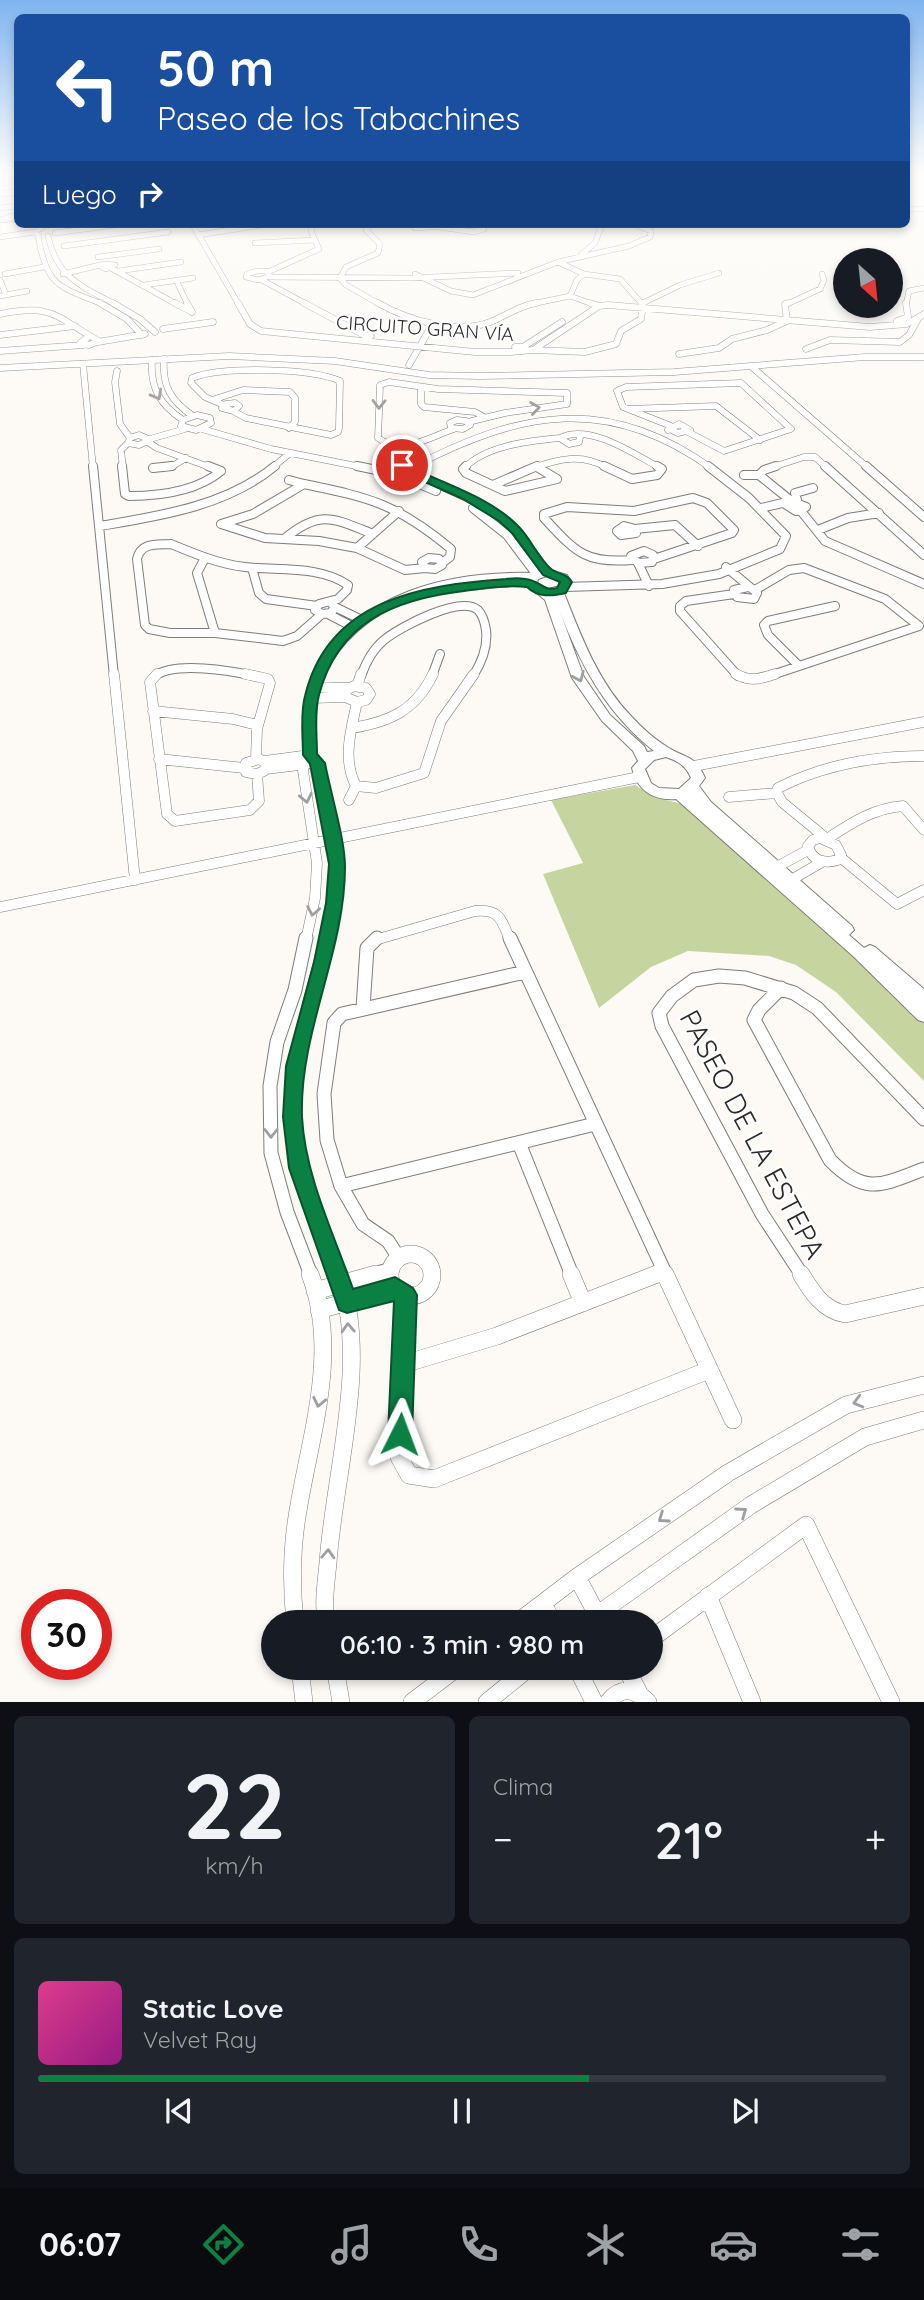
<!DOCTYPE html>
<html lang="es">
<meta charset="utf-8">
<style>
body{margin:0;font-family:Quicksand,sans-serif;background:#20242c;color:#f1f3f6;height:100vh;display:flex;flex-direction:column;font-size:26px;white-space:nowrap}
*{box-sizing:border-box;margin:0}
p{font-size:23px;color:#9ea1a6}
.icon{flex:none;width:38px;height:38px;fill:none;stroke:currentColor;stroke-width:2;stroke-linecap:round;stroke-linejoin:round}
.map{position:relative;height:1702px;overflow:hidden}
.panel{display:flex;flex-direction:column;gap:14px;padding:14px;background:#0d0f14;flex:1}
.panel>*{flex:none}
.hud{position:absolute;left:14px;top:14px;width:896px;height:214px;border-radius:10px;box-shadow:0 4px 10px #0003;background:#1a4fa0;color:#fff;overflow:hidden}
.needle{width:46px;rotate:153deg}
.buttons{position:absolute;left:833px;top:248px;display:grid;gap:14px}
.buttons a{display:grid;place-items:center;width:70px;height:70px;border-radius:50%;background:#171b24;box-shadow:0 4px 10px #0003;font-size:35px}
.speed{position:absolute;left:21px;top:1589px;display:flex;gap:14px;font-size:35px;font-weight:700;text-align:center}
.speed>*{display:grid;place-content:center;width:91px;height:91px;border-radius:50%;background:#171b24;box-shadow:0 4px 10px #0003;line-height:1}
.speed .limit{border:10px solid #d22;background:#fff;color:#111}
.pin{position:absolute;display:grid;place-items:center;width:60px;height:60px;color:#fff;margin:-30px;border:4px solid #fff;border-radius:50%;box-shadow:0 2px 7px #0007}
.me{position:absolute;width:77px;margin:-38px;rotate:3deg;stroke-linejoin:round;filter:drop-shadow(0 0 5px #0008)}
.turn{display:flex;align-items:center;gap:24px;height:147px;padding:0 28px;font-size:32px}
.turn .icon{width:91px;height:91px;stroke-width:2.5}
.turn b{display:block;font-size:49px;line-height:60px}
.then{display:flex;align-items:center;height:66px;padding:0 28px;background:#0003;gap:14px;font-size:26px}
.big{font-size:52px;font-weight:600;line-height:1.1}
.panel .card{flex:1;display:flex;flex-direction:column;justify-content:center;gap:10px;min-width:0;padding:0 24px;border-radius:10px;background:#20242c}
.panel .dial{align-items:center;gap:0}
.dial b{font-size:91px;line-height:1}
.song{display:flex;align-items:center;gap:21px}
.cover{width:84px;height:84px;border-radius:10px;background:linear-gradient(135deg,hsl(330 70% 55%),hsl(310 70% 35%))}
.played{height:7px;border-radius:4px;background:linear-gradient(90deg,#0b8043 65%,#363941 65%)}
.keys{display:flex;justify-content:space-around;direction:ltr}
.heat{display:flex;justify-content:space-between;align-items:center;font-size:38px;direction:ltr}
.panel .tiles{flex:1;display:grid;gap:14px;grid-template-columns:1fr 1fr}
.card:last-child{grid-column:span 2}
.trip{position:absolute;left:261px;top:1610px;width:402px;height:70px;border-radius:35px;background:#171b24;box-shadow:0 4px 10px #0003;font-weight:600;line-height:70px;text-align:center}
.tabs{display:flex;height:112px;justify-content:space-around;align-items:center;background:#090b0e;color:#9ea1a6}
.tabs .icon{width:49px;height:49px}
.tabs .on{color:#0b8043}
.tabs b{font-size:32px;color:#f1f3f6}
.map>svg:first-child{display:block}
.green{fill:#c6d59f}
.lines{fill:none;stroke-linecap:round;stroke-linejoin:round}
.minor-far5-casing{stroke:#7f7c79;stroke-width:6}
.minor-far4-casing{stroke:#7f7c79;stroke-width:7}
.minor-far3-casing{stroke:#7f7c79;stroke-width:10}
.minor-far2-casing{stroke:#7f7c79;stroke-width:11}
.minor-far1-casing{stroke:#7f7c79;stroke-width:15}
.minor-casing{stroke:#7f7c79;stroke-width:18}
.tertiary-casing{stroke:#7f7c79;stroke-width:2}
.minor-far5{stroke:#fff;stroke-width:5}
.minor-far4{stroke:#fff;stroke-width:6}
.minor-far3{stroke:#fff;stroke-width:8}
.minor-far2{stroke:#fff;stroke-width:10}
.minor-far1{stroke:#fff;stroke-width:13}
.minor{stroke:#fff;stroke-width:17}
.tertiary{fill:#fff;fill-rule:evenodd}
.oneway{stroke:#a09f9f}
.route{fill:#0b8043;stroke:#07532c;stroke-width:2}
.labels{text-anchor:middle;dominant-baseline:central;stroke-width:5;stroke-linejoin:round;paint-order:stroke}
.far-street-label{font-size:19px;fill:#2c2a29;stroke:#fff}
.near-street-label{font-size:28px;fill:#2c2a29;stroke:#fff}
</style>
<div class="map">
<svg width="924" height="1702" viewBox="0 0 924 1702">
<rect width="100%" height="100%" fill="#fdfaf6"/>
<path class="green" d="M635,785l19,12 32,8 238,214v62l-88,-89 -40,-27 -27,-9 -81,-5 -37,16 -52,41 -56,-134 40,-11 -32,-63z"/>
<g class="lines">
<defs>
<path id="minor-far5" d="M0,183l18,-2
M0,194l18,-2
M0,208l18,-2
M906,209h18
M11,216l6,2 -16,2z
M370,224l-4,6 14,14 -2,9 -32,14 -6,11 6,7 35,20
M194,227l45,78
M439,227l35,5 10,-3 -1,-5
M415,228l30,-2
M55,233l67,-9
M198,235l71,-11
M38,236c9,52 21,50 66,69
M39,236l-4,-4 12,-8
M48,236c9,42 33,50 69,69
M0,237l35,-5
M255,243l60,-3
M64,246l104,-14
M581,255l14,-12 7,-19
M98,257l61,-8
M558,262l26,12 36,5 23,26
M111,268l67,37
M118,271l63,-9
M257,271h9l4,5 -12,4 -12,-3 1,-3z
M268,272l51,-23 -8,-18 2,-7
M5,274l39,-7
M63,274l41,-10 11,1 -9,4 -6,-3
M415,274l36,17 22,4 85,-33 71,-16 21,-9 1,-6 -18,-7
M269,277l143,1 106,-5
M0,280l6,15
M176,280l12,25
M262,280l46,25
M144,285l49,-7
M0,296l27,-5
M570,296l7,-16 7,-6
M643,303l37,-18 39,-12
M527,305l43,-9 25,9
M785,305l35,-16 4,-9 -2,-6
M906,305l3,-14 15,-3"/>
<path id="minor-far4" d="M100,303l27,16 15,16
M113,303l27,16 15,13
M175,303l17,9
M187,303l5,9
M238,303l12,21 11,7 214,21h36l22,-2 66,-44 9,-1 262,22 37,-3 17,-10
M304,303l60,32 7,1
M378,303c30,17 78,32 112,19 16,-6 28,-16 46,-19
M590,303l9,3
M0,314c54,-11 55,3 99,27l-10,4 -9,-2 7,-5
M897,321l11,-4 -2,-14
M163,329l50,-7
M0,335l75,-9
M98,342l47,-8
M515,347h8l39,-25
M806,349l24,-9 70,2 9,-7 9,-16
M532,350l53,2 31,-8 5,-13 20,-12 2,-16
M0,351l83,-6
M679,354l40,-6 13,-9 35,-9 20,-9 -2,-17 3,-1
M164,359c-2,27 7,42 29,57
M152,360c-2,28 8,45 31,60
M83,364l10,104
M409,365l23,-40
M752,367l116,101
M0,368l229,-12 106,5 94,14 51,1 194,-4 191,-15h59
M117,371l-2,11 5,42 10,14
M421,388v16l3,3 51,5 9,5
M212,400l31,-10 47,2 5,6v24l-6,6
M235,403l4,3 -5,5 -12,-3 4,-4z
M224,405l-19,-8 -14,-14 1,-5c30,-12 119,-10 148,3l-1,47 -1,4 -7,3 -85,-17 -13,-7
M628,409l88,-3 44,34
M197,415l13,3 1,5 -15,7 -15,-4 2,-6z
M457,420l9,1 4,4 -7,4 -12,-1 -1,-5z
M671,426l-48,-19 -6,-16 9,-4 115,-4 50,46 -67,22 -36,-19
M202,429l69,20 95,19
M454,429c-25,8 -52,27 -76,9l2,-53 9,-3 49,7 129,4v11l-62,9 -37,9
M668,430l11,-6 11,6 -12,3 -8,-4
M139,435l11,5 -11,5 -11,-2 2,-5z
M580,437l-1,5 -10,2 -9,-6c30,-15 74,16 100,30
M150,439l35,-10
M148,442l9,6 55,20
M415,466c106,-55 193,-72 296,2
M123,468l-2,-18 7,-7
M155,468l16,-1 15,-9
M272,468l18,-15
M397,468l10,-3 10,3
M464,468c23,-23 65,-27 96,-30
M533,468c25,-9 49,-15 74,0
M770,468l34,-11h11l12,11"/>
<path id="minor-far3" d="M93,466l21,210
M122,466l3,28 4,2c31,0 68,-5 92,-25l-13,-5
M357,466l34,7
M403,466l-10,3 -1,7 13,4 14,-4 2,-5 -6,-5
M466,466l-3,3 3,4 39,18 52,-12 -20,-12
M604,466l28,13 25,-4 5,-6 -5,-3
M776,466l-12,4 -5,5 31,25
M825,466l99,89
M866,466l58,51
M153,468l19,-2
M744,475h15
M419,476c33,14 69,27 95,53 12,13 22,29 33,43
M289,480l15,4
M410,480l26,11
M493,485l44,-19
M797,500l-2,-7 18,-5
M473,508l34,27 30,40
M761,508l30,-7 15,6 -10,4 -11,-7
M801,511l24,30 99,43
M100,526c59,-10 127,-20 175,-60
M624,526l11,3 1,4 -15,2 -4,-4z
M635,529l40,-4 23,21
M818,530l30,-12 31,-5
M284,539c36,-30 49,-21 89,-5
M171,544c24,10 48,20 74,23 33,4 74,-2 103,18l-1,5 -9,9 -19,5 -4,6 7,4 -25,22 -14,5 -68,-8h-45l-21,-4 -4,-4 -8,-66c4,-17 19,-14 34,-15z
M357,548l42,-37
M644,551l9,4 -1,7 -14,1 -7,-7z
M205,558l-8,15 18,60
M429,558l10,1 3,6 -7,4 -10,-1 -3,-6z
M632,560c-48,4 -57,-9 -88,-42v-4l23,-7 67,4 59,-13 14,5 27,27 -2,3 -78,26
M638,563l11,23
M726,567l31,26 -3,6 -17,-2 -3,-7 14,-3
M252,568l7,25 7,6 51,7
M425,568l-20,2 -48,-22 -38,-7 -54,-3 -44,-14 32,-10 51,-30c67,14 93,20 147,65l-1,8 -8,6
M470,586l39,-4
M565,587l97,-3 57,-10 61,-25 6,-13 -37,-38 -41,-32
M755,590l34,-20 15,-2 81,31 34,27 -150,50
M734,594l-48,7 -6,5v5l58,65
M335,607l27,13
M322,614l9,-1 4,-6 -3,-3
M328,614l25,13
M798,665l-30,-30 -4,-10 4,-4 67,-15
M155,676c20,-15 77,-5 100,0
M319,676c39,-82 133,-101 215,-99
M361,676c5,-14 12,-27 23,-36 16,-13 76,-45 94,-30 5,5 7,14 8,20 2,17 -4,32 -13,46
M432,676l8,-22"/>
<path id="minor-far2" d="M114,674l21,206
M157,674l-7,8 17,132 8,7 75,-11 9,-9 -2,-27
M245,674l23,5 2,4 -13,46 -1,29
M736,674c14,8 24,5 39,0
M354,686l12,2 4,6 -4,6 -9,2 -12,-5 1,-7z
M357,686l4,-12
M314,687l34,1
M311,698l34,-1
M357,702c-6,28 -15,57 -1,84l20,2 48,-15 17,-52 33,-47
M153,711l80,8 24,6
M352,728c38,-6 64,-18 81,-54
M310,755c9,10 11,22 14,35 14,51 15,97 3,150
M924,756c-51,0 -101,9 -146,32l-1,5 5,9 45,37c24,-16 47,-31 76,-33l21,24
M159,759l85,9
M259,759l8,4 -3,8 -7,3 -11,-2v-9z
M265,761l45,-6
M694,766l230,-44
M266,769l41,-5
M729,797l48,-4
M349,800l7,-14
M820,838l16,7 5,10 -3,5c-14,4 -26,1 -30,-14l5,-6z
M840,857l57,47 27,-14
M775,868l33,-18
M791,880l31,-18
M0,907l639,-130
M306,940l9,-42 2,-35 -15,-99 8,-17 2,-51 8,-22
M375,940l100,-29c25,-2 26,8 35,29"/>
<path id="minor-far1" d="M306,938l-11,52 -18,52 -7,44 1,67 16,59 24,63
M327,938c-15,63 -40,129 -33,195 5,50 28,96 46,142
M510,938l156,337
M781,988l-22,22 -5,10 76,140c35,36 52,25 94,9
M363,1008l4,-60 10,-10
M519,1143l53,132
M341,1186l254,-62
M399,1258l-11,-17 -25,-17 -22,-38 -14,-46 -3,-46 10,-71 8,-9 183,-42
M370,1275l22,-6
M653,1275l11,-4
M802,1275l-40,-61 -100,-188 -3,-13 13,-17 22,-16 25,-4 26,2 49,15 23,15 107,111"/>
<path id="minor" d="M390 1275a21 21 0 1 1 42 0a21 21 0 1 1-42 0Z
M571,1274l12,29
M665,1274l68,146
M801,1274c11,18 22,36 44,40l79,-18
M315,1291l61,-17
M405,1295l-6,162 10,18 25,4 275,-109
M319,1310l76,-22
M404,1364l93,-28 160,-62
M577,1577l24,45
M708,1596l44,106
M543,1604l10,18
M295,1622c-4,-37 -3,-80 4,-117 13,-76 40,-155 11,-231
M326,1622c-3,-20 0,-39 2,-59 6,-90 42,-202 11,-289
M518,1622l59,-45 151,-104 118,-68 78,-20
M587,1622l164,-117 114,-68 59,-17
M651,1639l155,-114 85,177
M300,1668l4,34
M335,1668l6,34
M577,1668l17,34
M626,1668l13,25
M412,1702l45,-34
M487,1702l42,-34
M608,1702c13,-16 26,-14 40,0"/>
<path id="tertiary" d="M547,569l20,6 4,7 -2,7 -5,4c17,43 34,89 67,123 11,12 24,24 38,32 18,11 26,7 36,30l-6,8 12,16 141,124 2,4 -5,5 15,13 6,-3 5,2 49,42v33l-6,-2 -65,-64 -177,-157c-23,2 -39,-9 -44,-31l6,-7 -5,-10 -31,-30 -30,-43 -27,-78 -19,-16 4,-9zM547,576l12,3 1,7 -12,3 -11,-6 1,-4zM559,609c21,56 48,105 95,142l-7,1 -3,-6 -34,-31 -26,-38zM666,757c12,4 20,9 25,21l-12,11 -20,-1 -8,-5 -6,-14 9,-9z"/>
</defs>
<use href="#minor-far5" class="minor-far5-casing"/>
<use href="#minor-far4" class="minor-far4-casing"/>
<use href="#minor-far3" class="minor-far3-casing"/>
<use href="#minor-far2" class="minor-far2-casing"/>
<use href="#minor-far1" class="minor-far1-casing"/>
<use href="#minor" class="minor-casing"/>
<use href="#tertiary" class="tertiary-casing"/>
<use href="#minor-far5" class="minor-far5"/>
<use href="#minor-far4" class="minor-far4"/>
<use href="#minor-far3" class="minor-far3"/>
<use href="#minor-far2" class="minor-far2"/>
<use href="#minor-far1" class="minor-far1"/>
<use href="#minor" class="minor"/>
<use href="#tertiary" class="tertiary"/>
</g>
<defs><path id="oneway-chevron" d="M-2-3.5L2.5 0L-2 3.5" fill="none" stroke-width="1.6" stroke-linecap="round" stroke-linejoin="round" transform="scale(1.75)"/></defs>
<g class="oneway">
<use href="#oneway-chevron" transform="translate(157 395) rotate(61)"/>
<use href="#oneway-chevron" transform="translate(379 404) rotate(91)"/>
<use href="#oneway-chevron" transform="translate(535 408) rotate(-8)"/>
<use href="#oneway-chevron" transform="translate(579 677) rotate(66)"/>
<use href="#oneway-chevron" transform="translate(306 798) rotate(78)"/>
<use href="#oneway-chevron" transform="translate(313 911) rotate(101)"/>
<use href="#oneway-chevron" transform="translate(271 1133) rotate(90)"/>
<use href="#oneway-chevron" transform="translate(348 1328) rotate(-93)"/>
<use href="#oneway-chevron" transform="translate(319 1402) rotate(102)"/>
<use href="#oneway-chevron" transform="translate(858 1402) rotate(165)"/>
<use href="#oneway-chevron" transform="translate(742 1512) rotate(-35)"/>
<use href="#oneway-chevron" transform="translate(663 1518) rotate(145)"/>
<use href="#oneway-chevron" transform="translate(328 1554) rotate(-87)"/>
</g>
<linearGradient id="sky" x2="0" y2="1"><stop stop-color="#80b4ef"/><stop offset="0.42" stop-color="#fefdfb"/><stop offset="1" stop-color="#fefdfb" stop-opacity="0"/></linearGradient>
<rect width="924" height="413" fill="url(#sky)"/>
<path class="route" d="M402,462l20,3 4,6 -1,3c32,14 71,28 95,54 11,12 18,29 30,40 7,7 16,4 22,14l-6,11c-13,3 -28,5 -39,-6 -21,-2 -42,1 -63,4 -69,8 -126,31 -145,104 -5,18 -2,40 -2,59l8,9c5,28 20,76 20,104 0,85 -46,165 -43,250 3,59 32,117 51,172l42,-12 18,11 4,7 -5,139 -3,9 -9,3 -8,-3 -4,-9 6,-133 -47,12 -8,-3 -50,-142 -6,-51 3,-51 28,-104 12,-59 3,-39 -19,-100 -7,-9c0,-18 -3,-41 2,-59 23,-97 117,-111 201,-117 8,-1 19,-1 27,2 9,3 12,10 24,7l3,-6 -17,-7 -31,-42 -13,-12 -36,-22 -47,-21 -2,-8 -15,-3v-4z"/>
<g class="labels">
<g class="far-street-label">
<text transform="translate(425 328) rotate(4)">CIRCUITO GRAN VÍA</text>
</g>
<g class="near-street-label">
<text transform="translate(753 1134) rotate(62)">PASEO DE LA ESTEPA</text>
</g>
</g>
</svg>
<div class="buttons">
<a><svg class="needle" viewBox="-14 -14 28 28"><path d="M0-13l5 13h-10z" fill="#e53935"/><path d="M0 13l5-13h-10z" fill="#9ea1a6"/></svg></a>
</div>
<div class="speed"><div class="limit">30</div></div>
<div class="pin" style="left:402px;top:465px;background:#d93025"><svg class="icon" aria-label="arrive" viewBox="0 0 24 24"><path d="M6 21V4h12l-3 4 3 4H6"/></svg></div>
<svg class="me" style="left:400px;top:1434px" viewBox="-20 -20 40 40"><path d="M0-17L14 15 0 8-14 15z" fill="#0b8043" stroke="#fff" stroke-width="4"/></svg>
<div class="trip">06:10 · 3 min · 980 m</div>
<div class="hud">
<div class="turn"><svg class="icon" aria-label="left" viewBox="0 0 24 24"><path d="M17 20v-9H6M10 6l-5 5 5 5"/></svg><div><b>50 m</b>Paseo de los Tabachines</div></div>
<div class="then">Luego<svg class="icon" aria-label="right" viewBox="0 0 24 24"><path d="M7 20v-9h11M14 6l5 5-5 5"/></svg></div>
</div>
</div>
<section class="panel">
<div class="tiles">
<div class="card dial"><b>22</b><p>km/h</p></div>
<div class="card"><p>Clima</p>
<div class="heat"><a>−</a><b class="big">21°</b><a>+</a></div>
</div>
<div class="card">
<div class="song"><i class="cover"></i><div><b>Static Love</b><p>Velvet Ray</p></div></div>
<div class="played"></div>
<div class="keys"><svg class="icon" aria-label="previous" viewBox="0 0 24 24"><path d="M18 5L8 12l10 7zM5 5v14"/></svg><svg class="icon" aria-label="pause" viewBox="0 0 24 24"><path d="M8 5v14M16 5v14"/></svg><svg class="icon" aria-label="next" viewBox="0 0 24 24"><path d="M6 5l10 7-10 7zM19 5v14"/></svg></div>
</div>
</div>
</section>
<nav class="tabs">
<b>06:07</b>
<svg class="icon on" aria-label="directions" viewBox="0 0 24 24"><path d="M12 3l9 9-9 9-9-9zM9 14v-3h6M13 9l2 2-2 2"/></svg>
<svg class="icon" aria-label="music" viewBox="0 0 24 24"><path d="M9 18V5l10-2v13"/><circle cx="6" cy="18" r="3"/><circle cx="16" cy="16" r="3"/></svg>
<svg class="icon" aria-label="phone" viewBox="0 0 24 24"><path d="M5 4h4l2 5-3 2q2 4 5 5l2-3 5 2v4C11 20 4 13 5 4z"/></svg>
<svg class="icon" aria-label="climate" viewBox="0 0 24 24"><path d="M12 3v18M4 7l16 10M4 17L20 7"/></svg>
<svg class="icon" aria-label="car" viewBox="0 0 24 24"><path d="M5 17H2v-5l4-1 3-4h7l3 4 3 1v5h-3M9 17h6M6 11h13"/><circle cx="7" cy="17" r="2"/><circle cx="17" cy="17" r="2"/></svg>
<svg class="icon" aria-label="filters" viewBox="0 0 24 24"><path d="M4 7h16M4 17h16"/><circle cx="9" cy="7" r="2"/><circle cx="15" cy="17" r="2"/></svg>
</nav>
